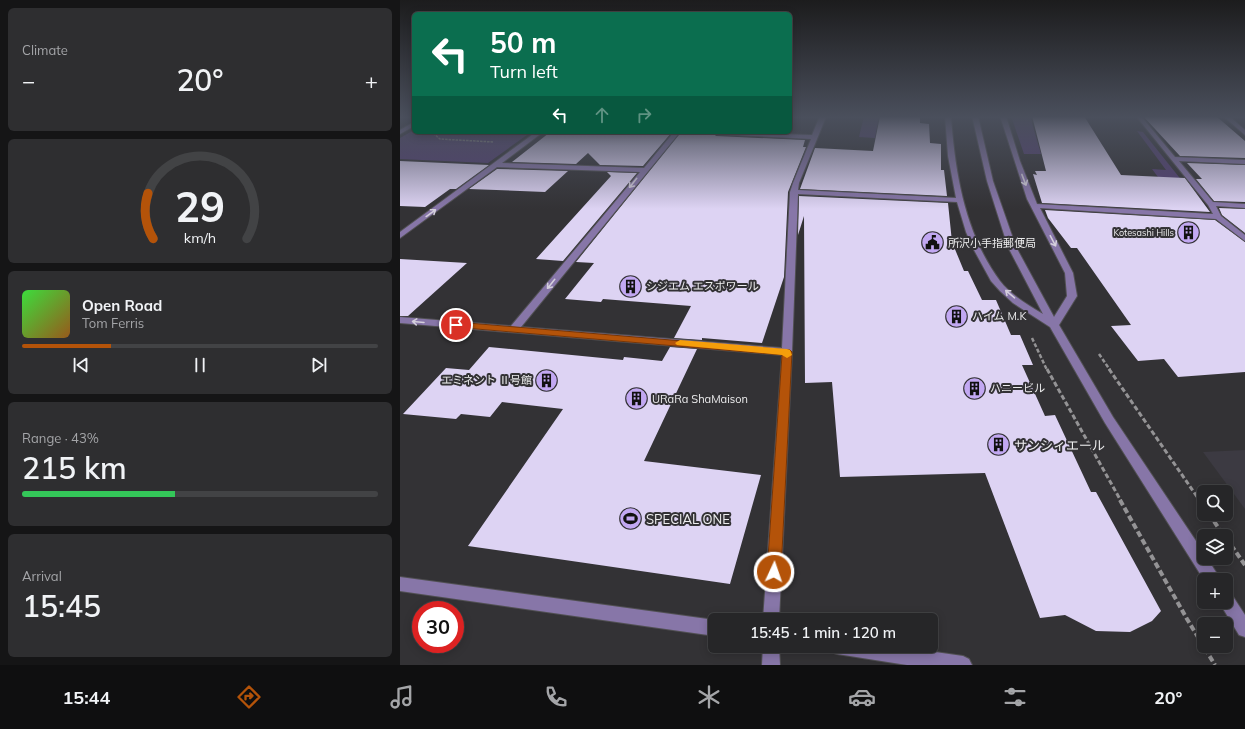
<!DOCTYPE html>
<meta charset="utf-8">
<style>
body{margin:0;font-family:Mulish,"Noto Sans JP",sans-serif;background:#2e2e30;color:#f1f3f6;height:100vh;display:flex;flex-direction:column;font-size:15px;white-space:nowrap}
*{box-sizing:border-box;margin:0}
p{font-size:13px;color:#a4a5a8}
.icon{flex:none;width:22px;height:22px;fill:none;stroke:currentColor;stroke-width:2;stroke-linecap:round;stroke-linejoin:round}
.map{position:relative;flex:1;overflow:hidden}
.details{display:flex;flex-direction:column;gap:8px;padding:8px;background:#151516;width:400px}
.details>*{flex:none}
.top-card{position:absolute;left:12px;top:12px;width:380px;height:122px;border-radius:6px;box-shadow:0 2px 10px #0003,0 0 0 1px #424345;background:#0b6e4f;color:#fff;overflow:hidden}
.tools{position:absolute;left:797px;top:485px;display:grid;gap:8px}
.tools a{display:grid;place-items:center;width:36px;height:36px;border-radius:6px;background:#262628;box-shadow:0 2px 10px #0003,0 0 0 1px #424345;font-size:20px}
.speed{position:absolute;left:12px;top:601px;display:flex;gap:8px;font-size:20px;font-weight:700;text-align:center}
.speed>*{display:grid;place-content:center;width:52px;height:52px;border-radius:50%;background:#262628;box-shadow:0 2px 10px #0003,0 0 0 1px #424345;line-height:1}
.speed .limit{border:6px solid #d22;background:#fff;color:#111}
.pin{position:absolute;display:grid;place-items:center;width:34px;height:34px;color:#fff;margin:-17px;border:2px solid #fff;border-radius:50%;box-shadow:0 1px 4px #0007}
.me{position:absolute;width:44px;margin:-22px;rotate:3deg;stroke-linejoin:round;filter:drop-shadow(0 0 3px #0008)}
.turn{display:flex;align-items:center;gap:14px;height:84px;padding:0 12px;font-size:18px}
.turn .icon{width:52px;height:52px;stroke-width:2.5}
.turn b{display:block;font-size:28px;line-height:34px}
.lanes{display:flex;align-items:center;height:38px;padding:0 12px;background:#0003;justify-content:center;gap:20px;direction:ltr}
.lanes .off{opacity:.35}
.big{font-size:30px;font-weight:600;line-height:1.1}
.details .card{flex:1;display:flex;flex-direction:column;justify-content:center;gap:6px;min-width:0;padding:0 14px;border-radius:6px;background:#2e2e30}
.details .dial{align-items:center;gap:0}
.dial svg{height:104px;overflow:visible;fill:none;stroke:#424345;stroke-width:7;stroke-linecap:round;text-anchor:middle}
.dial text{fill:#f1f3f6;stroke:none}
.song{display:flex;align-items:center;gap:12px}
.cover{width:48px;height:48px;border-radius:6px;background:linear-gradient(135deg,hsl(120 70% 55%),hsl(30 70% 35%))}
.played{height:4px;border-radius:2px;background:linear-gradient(90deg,#b45309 25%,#424345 25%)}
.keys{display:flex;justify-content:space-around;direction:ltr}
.heat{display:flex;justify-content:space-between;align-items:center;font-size:22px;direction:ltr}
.charge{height:6px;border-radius:3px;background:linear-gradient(90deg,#34c759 43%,#424345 0)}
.trip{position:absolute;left:308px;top:613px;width:230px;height:40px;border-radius:6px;background:#262628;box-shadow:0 2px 10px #0003,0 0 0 1px #424345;font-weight:600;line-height:40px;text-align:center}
.tabs{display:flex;height:64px;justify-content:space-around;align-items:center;background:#0f0f10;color:#a4a5a8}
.tabs .icon{width:28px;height:28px}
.tabs .selected{color:#b45309}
.tabs b{font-size:18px;color:#f1f3f6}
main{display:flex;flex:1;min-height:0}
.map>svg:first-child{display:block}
.built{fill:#3c3a42}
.green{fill:#533f73}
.building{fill:#ddd3f3}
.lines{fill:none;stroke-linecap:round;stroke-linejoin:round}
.minor-casing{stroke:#515053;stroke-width:2}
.path-far3{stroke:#949395;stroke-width:1.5;stroke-dasharray:2.5 1;stroke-linecap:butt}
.path-far2{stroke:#949395;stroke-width:2.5;stroke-dasharray:4 2;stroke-linecap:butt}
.path-far1{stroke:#949395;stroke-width:3;stroke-dasharray:5 2.5;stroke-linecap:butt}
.path{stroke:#949395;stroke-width:4;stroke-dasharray:6 3;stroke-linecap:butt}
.minor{fill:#8776a8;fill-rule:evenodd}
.oneway{stroke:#d4cfdc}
.route{fill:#b45309;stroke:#753606}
.slow{fill:#f59e0b}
.labels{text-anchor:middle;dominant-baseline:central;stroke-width:4;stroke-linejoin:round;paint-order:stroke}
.far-poi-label{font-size:9px;fill:#ededee;stroke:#333235;text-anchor:end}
.poi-label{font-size:11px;fill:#ededee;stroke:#333235;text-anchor:start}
.near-poi-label{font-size:13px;fill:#ededee;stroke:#333235;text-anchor:start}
</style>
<main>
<section class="details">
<div class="card"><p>Climate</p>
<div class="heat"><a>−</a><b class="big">20°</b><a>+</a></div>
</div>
<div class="card dial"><svg viewBox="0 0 100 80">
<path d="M14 69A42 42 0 1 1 86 69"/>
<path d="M14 69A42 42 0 0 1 10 34" stroke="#b45309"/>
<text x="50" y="56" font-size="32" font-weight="700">29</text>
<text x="50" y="72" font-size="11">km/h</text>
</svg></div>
<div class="card">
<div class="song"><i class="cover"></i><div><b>Open Road</b><p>Tom Ferris</p></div></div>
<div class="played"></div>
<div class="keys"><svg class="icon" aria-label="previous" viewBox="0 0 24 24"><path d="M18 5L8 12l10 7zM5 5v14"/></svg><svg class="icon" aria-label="pause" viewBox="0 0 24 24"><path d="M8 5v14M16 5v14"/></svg><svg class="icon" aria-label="next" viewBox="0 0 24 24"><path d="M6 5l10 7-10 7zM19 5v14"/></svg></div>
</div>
<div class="card"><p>Range · 43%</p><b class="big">215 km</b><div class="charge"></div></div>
<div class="card"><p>Arrival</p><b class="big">15:45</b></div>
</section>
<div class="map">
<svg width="845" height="665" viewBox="0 0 845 665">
<rect width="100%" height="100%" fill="#333235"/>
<path class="built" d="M845,450v59l-42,-57z"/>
<path class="green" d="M464,116h15l-4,22 -16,-1z
M611,116h19l11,38h-17z
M14,130v2h117l-43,31 -88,-4v-21z
M737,131l6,1 40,50 -22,-1 -9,-12 14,1z"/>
<path class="building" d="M480,116h40v7l9,1 1,19 11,1v26h3l3,26 -147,-7 15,-41 58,3z
M632,116h52l37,59 64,3 25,34 -168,-9 -9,-29 4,1 -2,-4h11z
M743,116h73l29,25v17l-65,-2z
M154,132h118l-29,34 -43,-1 -12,-12 -12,11 -64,-2 37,-29z
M281,132h31l4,4 89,4 -2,7h3l-18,45 -4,85 -22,66 -60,-5v2l-28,-2 17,-32 -88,-7 -2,3 -36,-3 29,-36 -18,-1z
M0,161l89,4 -33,24h-6l-25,18 -25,-1z
M787,163l58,2v37l-31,-1 -18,-22h6z
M97,169l71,2 -23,21 -76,-3z
M207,172l30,1 -74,88 -27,-2 75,-83z
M399,196l149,7 4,39 12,29h4l14,29h14l15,35h9l13,30h-11l23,51 10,-1 36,77h5l65,119 -9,10 -22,11 -34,-1 -31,-16 -25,3 -55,-145 -145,4 -8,-95 -27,1 -1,-167 -6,19z
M819,208l26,1v24l-23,-18z
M645,210l170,10 30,22v130l-67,5 -14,-18 -26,2 -27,-35 20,-1 -54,-77h-6l-23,-30z
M0,259l67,4 -59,53h-8z
M89,347l134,13 1,-3 38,4 8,-14 27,2 -53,112 117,14 -31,109 -262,-38 95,-137 -61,-7 -12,15 -29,-3 -5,5 -53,-5 43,-46 23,2z"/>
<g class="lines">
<defs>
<path id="minor" d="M409,116l17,1 -27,66 -1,7 158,8 -8,-42 -3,-40h6c4,57 14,118 49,165 11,14 28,24 43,33l-35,-67 -21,-66 -15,-65h6l15,65 23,66 38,70 13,-21 -2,-23 -38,-74 -27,-83h6l14,45 17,43 176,10 -5,-9 -72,-89h5l34,41 70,3v4l-66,-3 34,41 32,2v4l-29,-2 5,10 24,19v6l-29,-22 -176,-11 33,65 4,23 -18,29 54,92 91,136v5h3l14,22h-17l-99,-157 -55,-96 -37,-24 -13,-12 -9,-10 -17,-31 -8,-18 -9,-30 -159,-8 -6,158 -13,268h-16l19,-265 -382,-32v-6l111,9 129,-154 -143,-5 -97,71v-6l136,-100h7l-41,31 142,5 30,-36h6l-159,195 261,21 8,-156 3,-9 18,-44 -95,-5 -3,-2 99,3 7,-17z
M823,116h6l16,14v5z
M14,122v4l-14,8v-4z
M0,577l315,43v16l-315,-45z
M826,592l6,3 13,20v22l-6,-2 -20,-33h7z
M363,646h16l1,19h-18z
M429,646h64l70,10 6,3 3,6h-65l-70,-11 -6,-2z"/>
</defs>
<use href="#minor" class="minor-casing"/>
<path class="path-far3" d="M36,132l-3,1 7,6 53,3"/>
<path class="path-far2" d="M632,338l15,32
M699,354l11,16"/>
<path class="path-far1" d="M647,369l74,132
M709,369l91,132"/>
<path class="path" d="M720,500l67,119 28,46
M799,500l5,7
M809,514l15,22
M826,538l19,27"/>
<use href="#minor" class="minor"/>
</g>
<defs><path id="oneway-shaft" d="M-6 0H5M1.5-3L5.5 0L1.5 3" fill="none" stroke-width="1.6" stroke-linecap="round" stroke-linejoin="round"/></defs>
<g class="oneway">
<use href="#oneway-shaft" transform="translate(624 180) rotate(69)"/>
<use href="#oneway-shaft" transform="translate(233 183) rotate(129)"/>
<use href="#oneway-shaft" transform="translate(31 213) rotate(-36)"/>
<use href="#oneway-shaft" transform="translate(653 241) rotate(62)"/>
<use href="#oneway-shaft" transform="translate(151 284) rotate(129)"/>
<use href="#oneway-shaft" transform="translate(610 294) rotate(-140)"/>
<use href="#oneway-shaft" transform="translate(18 322) rotate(-175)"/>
</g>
<linearGradient id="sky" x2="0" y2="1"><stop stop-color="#1c1c1d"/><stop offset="0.56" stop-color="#4a4f5c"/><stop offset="1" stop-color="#4a4f5c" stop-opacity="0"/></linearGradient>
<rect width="845" height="209" fill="url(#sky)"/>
<path class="route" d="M56,322l334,28 2,2 -11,220 -2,5 -5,1 -5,-1 -2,-5 15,-217 -329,-28 -1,-2z"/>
<path class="slow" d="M280,340l107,9 3,1 2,5 -5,3 -5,-3 -105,-10 -2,-2z"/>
<defs>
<symbol id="building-disc" viewBox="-11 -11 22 22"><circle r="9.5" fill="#c2a8f2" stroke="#333235"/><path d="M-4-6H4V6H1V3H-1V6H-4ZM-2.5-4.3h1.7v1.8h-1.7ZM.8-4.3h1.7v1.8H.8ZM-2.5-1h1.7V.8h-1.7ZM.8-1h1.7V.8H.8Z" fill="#111"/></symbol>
<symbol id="civic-disc" viewBox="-11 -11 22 22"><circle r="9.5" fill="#c2a8f2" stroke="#333235"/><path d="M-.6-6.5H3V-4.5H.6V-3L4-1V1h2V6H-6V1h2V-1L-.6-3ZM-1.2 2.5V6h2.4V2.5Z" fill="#111"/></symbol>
<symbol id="stadium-disc" viewBox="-11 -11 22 22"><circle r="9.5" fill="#c2a8f2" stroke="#333235"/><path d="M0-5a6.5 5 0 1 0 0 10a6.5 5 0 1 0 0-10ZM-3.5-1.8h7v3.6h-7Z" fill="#111"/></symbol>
</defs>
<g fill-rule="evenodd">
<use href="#building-disc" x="776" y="220" width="25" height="25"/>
<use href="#civic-disc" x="520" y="230" width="25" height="25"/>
<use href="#building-disc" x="218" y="274" width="25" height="25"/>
<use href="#building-disc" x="544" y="304" width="25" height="25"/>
<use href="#building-disc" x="134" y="368" width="25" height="25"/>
<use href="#building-disc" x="562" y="376" width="25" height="25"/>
<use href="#building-disc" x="224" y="386" width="25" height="25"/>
<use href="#building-disc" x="586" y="432" width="25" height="25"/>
<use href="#stadium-disc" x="218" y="506" width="25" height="25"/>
</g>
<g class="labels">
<g class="far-poi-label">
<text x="774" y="232">Kotesashi Hills</text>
</g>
<g class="poi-label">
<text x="548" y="243">所沢小手指郵便局</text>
<text x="246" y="286">シジエム エスポワール</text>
<text x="572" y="316">ハイム M.K</text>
<text x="132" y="380" text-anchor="end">エミネント Ⅱ号館</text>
<text x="590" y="388">ハニービル</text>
<text x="252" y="399">URaRa ShaMaison</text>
</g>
<g class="near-poi-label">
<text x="614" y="445">サンシィエール</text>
<text x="246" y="519">SPECIAL ONE</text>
</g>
</g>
</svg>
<div class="tools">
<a><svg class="icon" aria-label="search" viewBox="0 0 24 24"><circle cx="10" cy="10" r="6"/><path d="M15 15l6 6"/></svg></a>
<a><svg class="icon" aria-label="layers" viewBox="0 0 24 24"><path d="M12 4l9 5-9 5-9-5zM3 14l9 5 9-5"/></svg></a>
<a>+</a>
<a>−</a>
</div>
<div class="speed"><div class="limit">30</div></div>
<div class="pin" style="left:56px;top:325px;background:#d93025"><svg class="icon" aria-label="arrive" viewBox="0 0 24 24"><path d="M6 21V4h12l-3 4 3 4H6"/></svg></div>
<svg class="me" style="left:374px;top:572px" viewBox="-20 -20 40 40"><circle r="17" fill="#b45309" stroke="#fff" stroke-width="3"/><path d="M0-11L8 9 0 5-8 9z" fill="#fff"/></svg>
<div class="trip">15:45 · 1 min · 120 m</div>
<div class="top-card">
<div class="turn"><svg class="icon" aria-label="left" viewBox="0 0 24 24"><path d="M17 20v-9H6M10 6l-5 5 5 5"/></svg><div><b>50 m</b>Turn left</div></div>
<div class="lanes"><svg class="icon" aria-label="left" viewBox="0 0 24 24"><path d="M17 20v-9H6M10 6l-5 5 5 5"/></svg><svg class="icon off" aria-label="ahead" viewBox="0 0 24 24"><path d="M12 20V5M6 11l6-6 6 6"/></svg><svg class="icon off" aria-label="right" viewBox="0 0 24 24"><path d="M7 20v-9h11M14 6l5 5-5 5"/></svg></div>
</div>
</div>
</main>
<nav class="tabs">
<b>15:44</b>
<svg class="icon selected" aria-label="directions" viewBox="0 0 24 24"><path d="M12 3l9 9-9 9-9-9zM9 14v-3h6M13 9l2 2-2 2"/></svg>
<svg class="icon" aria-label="music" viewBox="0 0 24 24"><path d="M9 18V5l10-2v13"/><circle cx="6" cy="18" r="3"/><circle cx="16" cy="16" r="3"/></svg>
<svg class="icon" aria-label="phone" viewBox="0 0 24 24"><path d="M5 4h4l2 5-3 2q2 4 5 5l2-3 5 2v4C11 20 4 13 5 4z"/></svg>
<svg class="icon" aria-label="climate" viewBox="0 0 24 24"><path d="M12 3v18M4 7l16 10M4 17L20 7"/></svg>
<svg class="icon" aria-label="car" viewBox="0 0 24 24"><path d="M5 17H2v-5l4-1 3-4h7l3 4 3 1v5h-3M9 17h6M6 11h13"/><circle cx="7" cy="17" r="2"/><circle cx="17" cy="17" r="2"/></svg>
<svg class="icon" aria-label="filters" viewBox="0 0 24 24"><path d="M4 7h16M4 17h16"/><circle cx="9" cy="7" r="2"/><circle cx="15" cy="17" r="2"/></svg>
<b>20°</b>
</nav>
